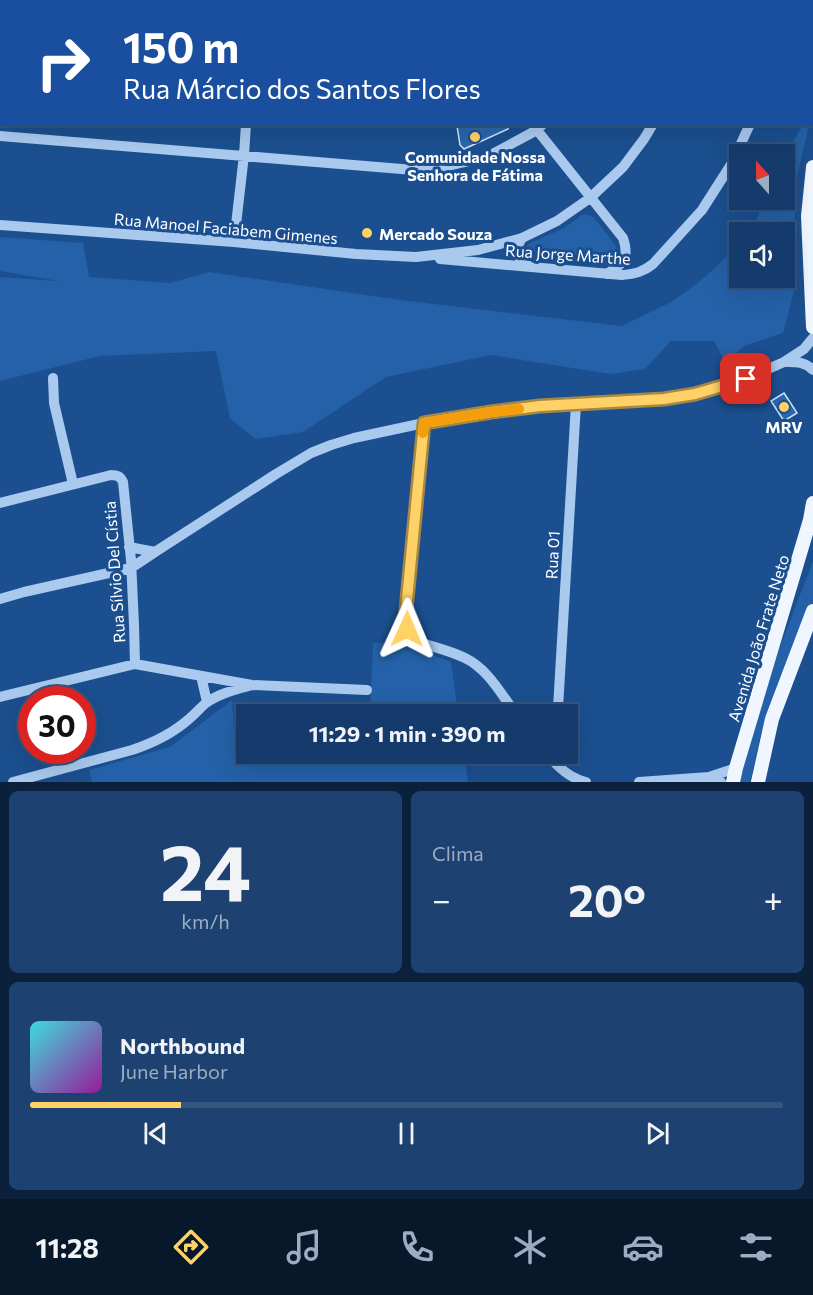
<!DOCTYPE html>
<html lang="pt">
<meta charset="utf-8">
<style>
body{margin:0;font-family:Commissioner,sans-serif;background:#1d4271;color:#f1f3f6;height:100vh;display:flex;flex-direction:column;font-size:22px;white-space:nowrap}
*{box-sizing:border-box;margin:0}
p{font-size:20px;color:#9dadc1}
.icon{flex:none;width:33px;height:33px;fill:none;stroke:currentColor;stroke-width:2;stroke-linecap:round;stroke-linejoin:round}
.map{position:relative;height:782px;overflow:hidden}
.details{display:flex;flex-direction:column;gap:9px;padding:9px;background:#0b203b;flex:1}
.details>*{flex:none}
.hud{position:absolute;left:0px;top:0px;width:813px;height:126px;box-shadow:0 6px 24px #0002,0 0 0 2px #33557e;background:#1a4fa0;color:#fff;overflow:hidden}
.needle{width:39px;rotate:339deg}
.tools{position:absolute;left:729px;top:144px;display:grid;gap:12px}
.tools a{display:grid;place-items:center;width:66px;height:66px;border-radius:0px;background:#143b6b;box-shadow:0 6px 24px #0002,0 0 0 2px #33557e;font-size:30px}
.speed{position:absolute;left:18px;top:686px;display:flex;gap:12px;font-size:30px;font-weight:700;text-align:center}
.speed>*{display:grid;place-content:center;width:78px;height:78px;border-radius:50%;background:#143b6b;box-shadow:0 6px 24px #0002,0 0 0 2px #33557e;line-height:1}
.speed .limit{border:9px solid #d22;background:#fff;color:#111}
.pin{position:absolute;display:grid;place-items:center;width:51px;height:51px;color:#fff;margin:-26px;border-radius:12px;box-shadow:0 3px 9px #0006}
.me{position:absolute;width:66px;margin:-33px;rotate:1deg;stroke-linejoin:round;filter:drop-shadow(0 0 4px #0008)}
.turn{display:flex;align-items:center;gap:21px;height:126px;padding:0 24px;font-size:27px}
.turn .icon{width:78px;height:78px;stroke-width:2.5}
.turn b{display:block;font-size:42px;line-height:51px}
.big{font-size:45px;font-weight:700;line-height:1.1}
.details .card{flex:1;display:flex;flex-direction:column;justify-content:center;gap:9px;min-width:0;padding:0 21px;border-radius:9px;background:#1d4271}
.details .dial{align-items:center;gap:0}
.dial b{font-size:78px;line-height:1}
.song{display:flex;align-items:center;gap:18px}
.cover{width:72px;height:72px;border-radius:9px;background:linear-gradient(135deg,hsl(180 70% 55%),hsl(300 70% 35%))}
.played{height:6px;border-radius:3px;background:linear-gradient(90deg,#ffd166 20%,#33557e 20%)}
.keys{display:flex;justify-content:space-around;direction:ltr}
.heat{display:flex;justify-content:space-between;align-items:center;font-size:33px;direction:ltr}
.details .tiles{flex:1;display:grid;gap:9px;grid-template-columns:1fr 1fr}
.card:last-child{grid-column:span 2}
.trip{position:absolute;left:236px;top:704px;width:342px;height:60px;border-radius:0px;background:#143b6b;box-shadow:0 6px 24px #0002,0 0 0 2px #33557e;font-weight:700;line-height:60px;text-align:center}
.tab-bar{display:flex;height:96px;justify-content:space-around;align-items:center;background:#08182b;color:#9dadc1}
.tab-bar .icon{width:42px;height:42px}
.tab-bar .active{color:#ffd166}
.tab-bar b{font-size:27px;color:#f1f3f6}
.map>svg:first-child{display:block}
.green{fill:#2461a8}
.building{fill:#2a66ad;stroke:#cfe3fa;stroke-width:1.5}
.lines{fill:none;stroke-linecap:round;stroke-linejoin:round}
.minor{stroke:#a9c9ee;stroke-width:10}
.major{stroke:#f0f6ff;stroke-width:14}
.route-casing{stroke:#a68842;stroke-width:15}
.route{stroke:#ffd166;stroke-width:10}
.slow{stroke:#f59e0b;stroke-width:10}
.poi-dot{fill:#ffd166;stroke:#1b4f8f;stroke-width:2}
.labels{text-anchor:middle;dominant-baseline:central;stroke-width:6;stroke-linejoin:round;paint-order:stroke}
.poi-label{font-size:16px;font-weight:bold;fill:#fff;stroke:#1b4f8f}
.street-label{font-size:16px;fill:#fff;stroke:#1b4f8f}
</style>
<div class="map">
<svg width="813" height="782" viewBox="0 0 813 782">
<rect width="100%" height="100%" fill="#1b4f8f"/>
<path class="green" d="M807,125h2l-12,52 -6,88 3,26 -11,42 -39,13 -18,18 -12,-23h-43l-26,28 -35,5 -119,-19 -105,22 -83,55 -48,7 -25,-21 -14,-67 -116,5 -100,25v-104l59,4 -59,-10v-34l83,6 6,34 81,6 39,-11 191,28 222,26 49,-24 27,-19 41,-37 1,32h44v-46h-34l15,-32h19l1,-41 15,-30z
M582,215c5,0 6,-1 10,2 5,3 9,10 13,15 9,11 25,29 0,32l-76,-5c-4,-6 -4,-9 -1,-15l36,-16z
M813,561v41l-53,135 -10,45h-10l11,-46 27,-84z
M396,642l55,20 7,52h-88l3,-71z
M232,700l2,27 12,1v25h218l4,29h-376l-3,-12 81,-23z"/>
<path class="building" d="M461,124h48l-1,5 -44,20 -4,-4 -3,-19z
M784,393l13,20 -13,8 -13,-20z"/>
<g class="lines">
<path class="minor" d="M472,0l23,2
M255,2v-2
M516,2v-2
M604,2l1,-2
M690,2v-2
M779,2v-2
M0,49h2
M533,125l90,113c7,21 0,25 -16,36
M0,136l426,35 61,-14 50,-27 6,-6
M0,225l234,17 122,12 60,3 62,-7 44,-12 35,-17 33,-23 33,-31 21,-28 9,-15
M522,238c-8,11 -5,23 7,28
M234,242l10,-87 2,-31
M440,259l182,16c13,-1 21,-3 31,-11l49,-54 30,-47 18,-39
M813,338l-9,11 -20,13c11,0 20,-1 29,8
M53,378l1,25 19,81
M424,423l-18,187c0,13 0,21 9,30 16,7 34,10 50,18 23,11 36,36 51,56
M0,503l111,-28c6,0 9,1 12,7l8,78 3,65 1,39
M155,552l121,-78 35,-21 20,-8 23,-7 70,-15 67,-11 49,-6 124,-7 31,-5 51,-15 38,-17
M0,599l24,-7 107,-24 24,-16 -26,-5
M201,676l6,26
M0,697l135,-33 117,21 115,5
M558,708l18,-304
M546,753c11,13 23,25 40,29
M13,782l119,-32c21,-7 40,-16 57,-31 6,-5 11,-11 17,-16 12,-9 28,-13 43,-17
M639,782l70,-5
M721,782l-12,-5 27,-9"/>
<path class="major" d="M813,167l-5,49 5,111
M733,782l3,-14 74,-248 3,-17
M758,782l14,-63 41,-108"/>
</g>
<g class="lines">
<defs>
<path id="route" d="M407,629l-1,-8v-11l18,-187 67,-11 49,-6 124,-7 31,-5 51,-15"/>
</defs>
<use href="#route" class="route-casing"/>
<use href="#route" class="route"/>
<path class="slow" d="M423,433l1,-10 67,-11 28,-3"/>
</g>
<g class="poi-dot">
<circle cx="475" cy="137" r="6"/>
<circle cx="367" cy="233" r="6"/>
<circle cx="784" cy="407" r="6"/>
</g>
<g class="labels">
<g class="poi-label">
<text x="475" y="156">Comunidade Nossa<tspan x="475" dy="18">Senhora de Fátima</tspan></text>
<text x="379" y="233" text-anchor="start">Mercado Souza</text>
<text x="784" y="426">MRV</text>
</g>
<g class="street-label">
<text transform="translate(226 228) rotate(5)">Rua Manoel Faciabem Gimenes</text>
<text transform="translate(568 254) rotate(4)">Rua Jorge Marthe</text>
<text transform="translate(552 555) rotate(-87)">Rua 01</text>
<text transform="translate(114 572) rotate(-94)">Rua Sílvio Del Cístia</text>
<text transform="translate(758 638) rotate(-73)">Avenida João Frate Neto</text>
</g>
</g>
</svg>
<div class="tools">
<a><svg class="needle" viewBox="-14 -14 28 28"><path d="M0-13l5 13h-10z" fill="#e53935"/><path d="M0 13l5-13h-10z" fill="#9dadc1"/></svg></a>
<a><svg class="icon" aria-label="sound" viewBox="0 0 24 24"><path d="M4 9h4l5-4v14l-5-4H4zM17 9q2 3 0 6"/></svg></a>
</div>
<div class="speed"><div class="limit">30</div></div>
<div class="pin" style="left:746px;top:379px;background:#d93025"><svg class="icon" aria-label="arrive" viewBox="0 0 24 24"><path d="M6 21V4h12l-3 4 3 4H6"/></svg></div>
<svg class="me" style="left:407px;top:629px" viewBox="-20 -20 40 40"><path d="M0-17L14 15 0 8-14 15z" fill="#ffd166" stroke="#fff" stroke-width="4"/></svg>
<div class="trip">11:29 · 1 min · 390 m</div>
<div class="hud">
<div class="turn"><svg class="icon" aria-label="right" viewBox="0 0 24 24"><path d="M7 20v-9h11M14 6l5 5-5 5"/></svg><div><b>150 m</b>Rua Márcio dos Santos Flores</div></div>
</div>
</div>
<section class="details">
<div class="tiles">
<div class="card dial"><b>24</b><p>km/h</p></div>
<div class="card"><p>Clima</p>
<div class="heat"><a>−</a><b class="big">20°</b><a>+</a></div>
</div>
<div class="card">
<div class="song"><i class="cover"></i><div><b>Northbound</b><p>June Harbor</p></div></div>
<div class="played"></div>
<div class="keys"><svg class="icon" aria-label="previous" viewBox="0 0 24 24"><path d="M18 5L8 12l10 7zM5 5v14"/></svg><svg class="icon" aria-label="pause" viewBox="0 0 24 24"><path d="M8 5v14M16 5v14"/></svg><svg class="icon" aria-label="next" viewBox="0 0 24 24"><path d="M6 5l10 7-10 7zM19 5v14"/></svg></div>
</div>
</div>
</section>
<nav class="tab-bar">
<b>11:28</b>
<svg class="icon active" aria-label="directions" viewBox="0 0 24 24"><path d="M12 3l9 9-9 9-9-9zM9 14v-3h6M13 9l2 2-2 2"/></svg>
<svg class="icon" aria-label="music" viewBox="0 0 24 24"><path d="M9 18V5l10-2v13"/><circle cx="6" cy="18" r="3"/><circle cx="16" cy="16" r="3"/></svg>
<svg class="icon" aria-label="phone" viewBox="0 0 24 24"><path d="M5 4h4l2 5-3 2q2 4 5 5l2-3 5 2v4C11 20 4 13 5 4z"/></svg>
<svg class="icon" aria-label="climate" viewBox="0 0 24 24"><path d="M12 3v18M4 7l16 10M4 17L20 7"/></svg>
<svg class="icon" aria-label="car" viewBox="0 0 24 24"><path d="M5 17H2v-5l4-1 3-4h7l3 4 3 1v5h-3M9 17h6M6 11h13"/><circle cx="7" cy="17" r="2"/><circle cx="17" cy="17" r="2"/></svg>
<svg class="icon" aria-label="filters" viewBox="0 0 24 24"><path d="M4 7h16M4 17h16"/><circle cx="9" cy="7" r="2"/><circle cx="15" cy="17" r="2"/></svg>
</nav>
